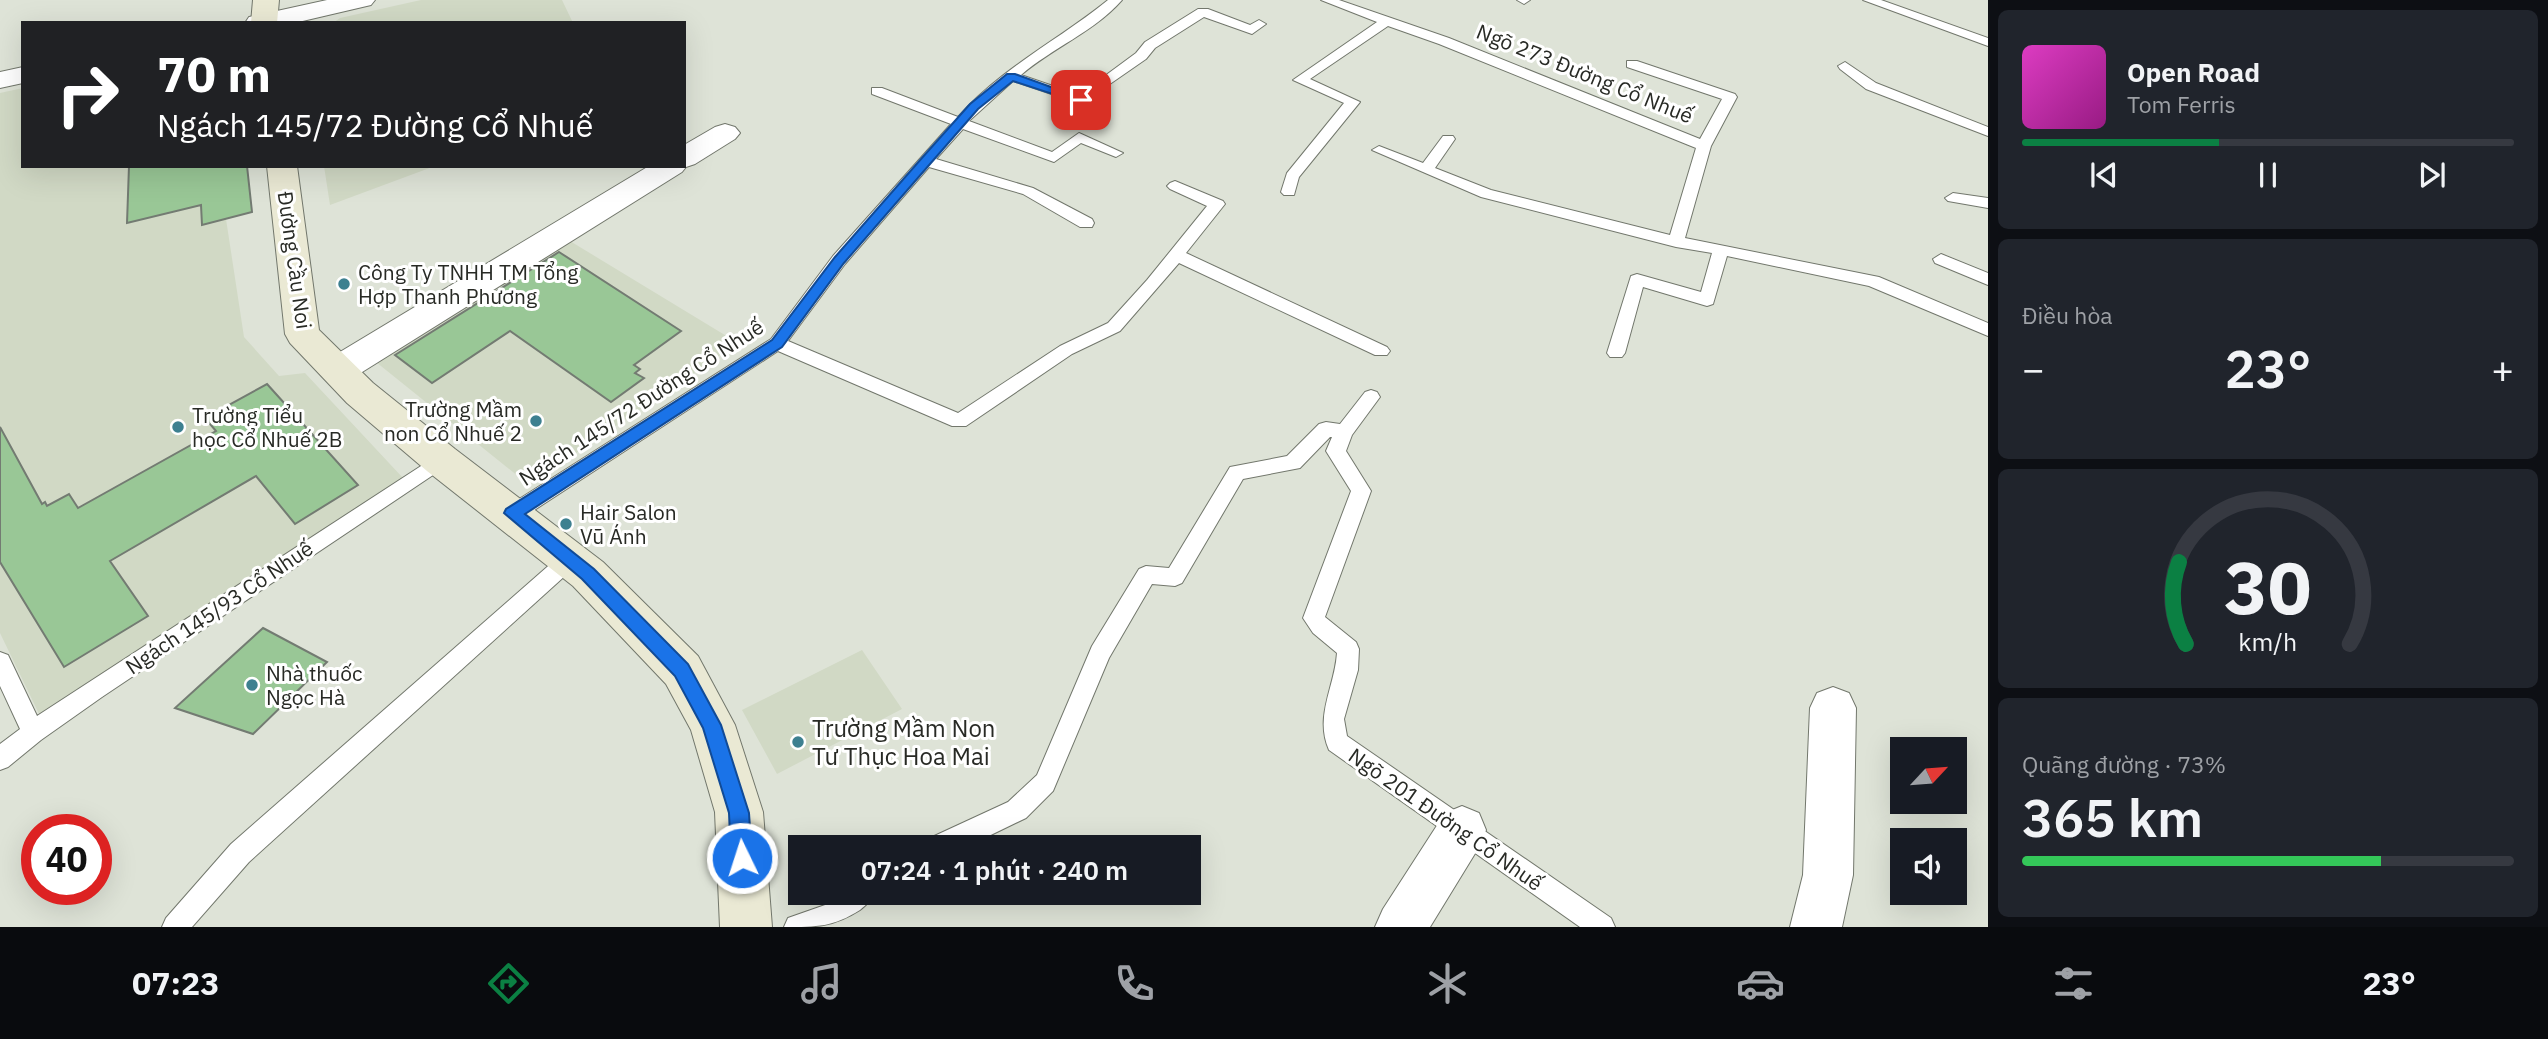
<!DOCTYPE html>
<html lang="vi">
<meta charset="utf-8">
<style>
body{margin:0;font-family:"IBM Plex Sans",sans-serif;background:#20242c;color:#f1f3f6;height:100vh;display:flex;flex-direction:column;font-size:26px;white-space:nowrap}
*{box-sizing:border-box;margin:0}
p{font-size:23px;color:#9ea1a6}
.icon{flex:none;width:38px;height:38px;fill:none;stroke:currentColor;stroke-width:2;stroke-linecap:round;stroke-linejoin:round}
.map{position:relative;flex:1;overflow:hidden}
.panel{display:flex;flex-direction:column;gap:10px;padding:10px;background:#0d0f14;width:560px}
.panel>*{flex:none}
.banner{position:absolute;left:21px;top:21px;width:665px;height:147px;border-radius:0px;box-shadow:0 7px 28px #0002;background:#202124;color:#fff;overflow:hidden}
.needle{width:46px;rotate:64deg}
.tools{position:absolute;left:1890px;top:737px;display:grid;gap:14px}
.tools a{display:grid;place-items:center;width:77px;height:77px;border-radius:0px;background:#171b24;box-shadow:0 7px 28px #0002;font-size:35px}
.speed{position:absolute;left:21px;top:814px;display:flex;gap:14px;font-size:35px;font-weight:700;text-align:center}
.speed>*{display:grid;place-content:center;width:91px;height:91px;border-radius:50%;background:#171b24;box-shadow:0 7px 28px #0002;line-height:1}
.speed .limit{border:10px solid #d22;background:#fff;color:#111}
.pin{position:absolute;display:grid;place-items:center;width:60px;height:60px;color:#fff;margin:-30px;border-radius:14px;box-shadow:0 4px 10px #0006}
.me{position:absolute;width:77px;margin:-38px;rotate:356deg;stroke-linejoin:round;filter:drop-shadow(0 0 5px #0008)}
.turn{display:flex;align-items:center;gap:24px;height:147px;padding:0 21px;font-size:32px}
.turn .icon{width:91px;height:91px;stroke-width:2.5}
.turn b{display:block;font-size:49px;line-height:60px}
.big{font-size:52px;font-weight:600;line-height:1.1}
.panel .card{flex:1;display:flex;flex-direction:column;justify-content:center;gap:10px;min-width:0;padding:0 24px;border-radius:10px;background:#20242c}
.panel .dial{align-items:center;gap:0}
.dial svg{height:182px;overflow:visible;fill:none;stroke:#363941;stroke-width:7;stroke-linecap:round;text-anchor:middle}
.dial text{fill:#f1f3f6;stroke:none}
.song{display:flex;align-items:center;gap:21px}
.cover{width:84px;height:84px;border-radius:10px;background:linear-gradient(135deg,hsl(310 70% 55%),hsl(310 70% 35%))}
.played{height:7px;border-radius:4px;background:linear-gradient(90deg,#0b8043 40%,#363941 40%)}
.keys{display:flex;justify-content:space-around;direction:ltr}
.heat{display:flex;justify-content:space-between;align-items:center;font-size:38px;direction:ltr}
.charge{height:10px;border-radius:5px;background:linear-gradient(90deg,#34c759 73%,#363941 0)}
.trip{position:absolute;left:788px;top:835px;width:413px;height:70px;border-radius:0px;background:#171b24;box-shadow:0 7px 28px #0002;font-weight:600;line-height:70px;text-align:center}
.tab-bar{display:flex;height:112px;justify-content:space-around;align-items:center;background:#090b0e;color:#9ea1a6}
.tab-bar .icon{width:49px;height:49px}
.tab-bar .on{color:#0b8043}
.tab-bar b{font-size:32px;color:#f1f3f6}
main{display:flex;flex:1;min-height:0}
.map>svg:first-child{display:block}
.built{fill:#d1d9c5}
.building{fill:#99c796;stroke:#737b72;stroke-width:2}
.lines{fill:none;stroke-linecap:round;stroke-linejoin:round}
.lane-casing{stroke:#72776c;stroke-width:2}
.street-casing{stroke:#72776c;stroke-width:2}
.secondary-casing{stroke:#72776c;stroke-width:2}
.lane{fill:#fff;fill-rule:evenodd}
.street{fill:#fff;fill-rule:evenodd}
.secondary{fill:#eae9d4;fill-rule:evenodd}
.route{fill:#1a73e8;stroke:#114b97;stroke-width:2}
.poi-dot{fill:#3d8090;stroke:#fff;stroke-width:2.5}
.labels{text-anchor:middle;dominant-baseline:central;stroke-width:6;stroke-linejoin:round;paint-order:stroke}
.street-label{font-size:21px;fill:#282a25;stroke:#fff}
.poi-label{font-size:21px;fill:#282a25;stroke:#fff;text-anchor:start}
.near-poi-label{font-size:24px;fill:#282a25;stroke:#fff;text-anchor:start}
</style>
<main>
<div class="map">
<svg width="1988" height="927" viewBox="0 0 1988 927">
<rect width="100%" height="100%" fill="#dee3d7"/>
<path class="built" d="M421,0h141l11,23h-240l7,-5z
M23,88v78h224l-21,53 18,118 35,39 26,-3 98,105 -361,242 -42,-87v-540z
M324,166h111l-105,39z
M565,238l173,105 -209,142 -158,-127z
M862,650l40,59 -125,65 -35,-64z"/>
<path class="building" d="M129,166h118l5,46 -50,13 -1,-20 -74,18z
M559,252l122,79 -47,34 6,4 -5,4 9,5 -33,24 -101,-71 -78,52 -37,-28z
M267,384l91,101 -63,39 -39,-48 -146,85 38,55 -84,51 -64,-105v-135l42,77 3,-2 2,4 22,-12 9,14 138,-77 -11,-13z
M263,628l64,34 -74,72 -78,-26z"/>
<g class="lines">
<defs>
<path id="lane" d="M1108,0h14c-28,32 -70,48 -101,75l58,20 57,-42 9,-11 53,-33h10l42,16 9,-5 7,4 -14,10 -48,-17 -49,31 -9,11 -65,45 -68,-23 -44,40 83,31 27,-19 44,20 -7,4 -35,-14 -27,19 -91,-33 -27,30 97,29 59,31 2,4 -2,4h-12l-57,-33 -94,-27 -84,97 -57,77 170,72 102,-67 48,-23 39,-43 60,-74 -37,-17 -3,-3 3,-3 5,-2 48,20 2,3 -39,49 201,94 3,4 -3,4h-12l-196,-92 -59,68 -48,23 -106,72h-14l-174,-75 -259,169 -7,2 -7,-2 -3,-6 3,-6 266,-169 62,-83 118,-132 -79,-30v-6h10l76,29c43,-49 101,-77 150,-117z
M1321,0h18l110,38 251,101 22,-40 -95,-32v-6h10l98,33 2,3 -26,49 -26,92 194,39 109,46v13l-119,-50 -142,-30 -14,48 -6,2 -64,-19 -18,66 -3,4h-12l-3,-4 24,-77 6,-2 64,18 11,-39 -36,-6 -195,-50 -109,-47 7,-4 44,17 20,-27h10l2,3 -20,29 56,22 179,45 26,-87 -257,-104 -51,-18 -78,53 50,23 -61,75 -5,18h-10l-3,-3 6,-19 57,-70 -51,-23 84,-58z
M1517,0h13l-6,4z
M1863,0h18l107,38v8z
M1845,62l31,21 112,44v9l-122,-47 -26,-20 -2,-3z
M1953,193l35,5v10l-40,-7 -3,-3z
M1941,254l47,19v12l-53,-22 -2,-4z
M1371,390l6,2 3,5 -28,38 -6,16 25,40 -46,126 31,25 3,7 -1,21 -14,49 3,17 264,182 4,9h-35l-251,-177c-15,-34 6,-64 8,-97l-24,-20 -10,-15 48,-127 -25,-40 6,-14h-2l-30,31 -57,11 -61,104 -7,3 -23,-2 -43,74 -56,133 -27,27 -60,29h-39l3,-9 78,-36 29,-27 55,-129 47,-77 7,-3 23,2 61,-101 57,-11 32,-32 7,-2 14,2 25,-32z
M441,453l7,2 3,5 -3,5 -346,232 -61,43 -33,27 -8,3v-26l20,-15 -20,-43v-34l8,3 29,61z
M570,550l7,3 3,6 -3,6 -328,297 -57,65h-30l4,-9 65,-74 332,-291z
M842,892h32c-3,9 -7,12 -14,18 -27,17 -42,17 -76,17l4,-9 40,-14z"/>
<path id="street" d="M327,0h48l-4,5 -77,18h-49l4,-6z
M23,67v16l-23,5v-16z
M725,124l10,3 5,6 -5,6 -40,25 -9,3 -4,5 -331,207 -13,4 -13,-4 -5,-9 5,-9 324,-195h35v-21l31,-18z
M1833,687l16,6 7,15 -3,167 -11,52h-52l13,-52 7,-167 7,-15z
M1462,806l17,7 7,17 -7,17 -49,80h-55l8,-18 62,-96z"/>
<path id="secondary" d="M253,0h26l-2,23h-26z
M267,166h30l22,164 54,53 82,66 148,113 95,94 37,69 28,87 9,115h-52l-5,-115 -24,-82 -25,-46 -93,-98 -146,-115 -80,-68 -57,-60 -5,-9z"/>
</defs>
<use href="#lane" class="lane-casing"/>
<use href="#street" class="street-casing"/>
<use href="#secondary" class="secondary-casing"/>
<use href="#lane" class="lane"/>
<use href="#street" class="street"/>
<use href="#secondary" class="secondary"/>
</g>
<path class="route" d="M1007,74h8l72,26 -10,2 -64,-21 -35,28 -48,55 -86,99 -62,84 -257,167 69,55 94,95 33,61 28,88 3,45 -3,7 -7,3 -8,-3 -3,-7 -2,-45 -26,-85 -28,-52 -93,-97 -78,-66 2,-4 266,-169 63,-83 86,-98 49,-55z"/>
<g class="poi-dot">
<circle cx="344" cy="284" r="7"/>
<circle cx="536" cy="421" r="7"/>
<circle cx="178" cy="427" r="7"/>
<circle cx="566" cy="524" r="7"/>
<circle cx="252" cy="685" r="7"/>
<circle cx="798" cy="742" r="7"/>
</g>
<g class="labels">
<g class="street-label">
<text transform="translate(1585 73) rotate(22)">Ngõ 273 Đường Cổ Nhuế</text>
<text transform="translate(295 260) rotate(82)">Đường Cầu Noi</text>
<text transform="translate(641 402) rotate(-33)">Ngách 145/72 Đường Cổ Nhuế</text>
<text transform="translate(219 607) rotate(-34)">Ngách 145/93 Cổ Nhuế</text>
<text transform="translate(1446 819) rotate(35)">Ngõ 201 Đường Cổ Nhuế</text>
</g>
<g class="poi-label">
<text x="358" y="272">Công Ty TNHH TM Tổng<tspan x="358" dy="24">Hợp Thanh Phương</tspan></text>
<text x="522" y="409" text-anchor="end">Trường Mầm<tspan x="522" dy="24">non Cổ Nhuế 2</tspan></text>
<text x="192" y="415">Trường Tiểu<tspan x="192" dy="24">học Cổ Nhuế 2B</tspan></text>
<text x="580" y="512">Hair Salon<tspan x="580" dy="24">Vũ Ánh</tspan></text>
<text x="266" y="673">Nhà thuốc<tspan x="266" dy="24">Ngọc Hà</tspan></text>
</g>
<g class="near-poi-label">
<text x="812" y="728">Trường Mầm Non<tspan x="812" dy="28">Tư Thục Hoa Mai</tspan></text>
</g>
</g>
</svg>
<div class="tools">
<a><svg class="needle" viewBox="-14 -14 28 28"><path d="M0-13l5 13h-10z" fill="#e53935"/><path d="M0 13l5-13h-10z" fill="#9ea1a6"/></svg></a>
<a><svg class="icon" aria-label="sound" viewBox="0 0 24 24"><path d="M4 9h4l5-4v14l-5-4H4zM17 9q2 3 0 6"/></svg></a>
</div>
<div class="speed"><div class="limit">40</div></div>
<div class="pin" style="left:1081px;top:100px;background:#d93025"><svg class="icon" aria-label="arrive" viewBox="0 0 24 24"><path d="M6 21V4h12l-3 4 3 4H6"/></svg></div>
<svg class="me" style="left:742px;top:858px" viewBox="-20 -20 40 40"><circle r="17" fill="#1a73e8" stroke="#fff" stroke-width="3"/><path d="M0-11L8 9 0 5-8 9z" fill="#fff"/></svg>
<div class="trip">07:24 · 1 phút · 240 m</div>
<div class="banner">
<div class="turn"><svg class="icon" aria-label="right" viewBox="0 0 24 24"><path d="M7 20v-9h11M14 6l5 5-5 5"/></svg><div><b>70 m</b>Ngách 145/72 Đường Cổ Nhuế</div></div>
</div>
</div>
<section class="panel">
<div class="card">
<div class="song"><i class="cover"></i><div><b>Open Road</b><p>Tom Ferris</p></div></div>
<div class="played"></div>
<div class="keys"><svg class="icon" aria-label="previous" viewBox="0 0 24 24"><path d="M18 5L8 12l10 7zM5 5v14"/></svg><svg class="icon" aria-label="pause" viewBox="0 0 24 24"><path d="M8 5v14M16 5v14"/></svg><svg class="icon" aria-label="next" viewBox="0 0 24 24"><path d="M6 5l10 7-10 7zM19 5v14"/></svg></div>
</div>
<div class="card"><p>Điều hòa</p>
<div class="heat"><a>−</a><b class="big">23°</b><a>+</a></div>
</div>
<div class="card dial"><svg viewBox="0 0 100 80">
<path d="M14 69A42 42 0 1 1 86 69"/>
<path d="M14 69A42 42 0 0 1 11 33" stroke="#0b8043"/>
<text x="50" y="56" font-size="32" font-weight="700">30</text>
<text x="50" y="72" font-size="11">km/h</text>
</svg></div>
<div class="card"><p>Quãng đường · 73%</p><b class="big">365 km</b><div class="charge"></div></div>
</section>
</main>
<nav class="tab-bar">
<b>07:23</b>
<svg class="icon on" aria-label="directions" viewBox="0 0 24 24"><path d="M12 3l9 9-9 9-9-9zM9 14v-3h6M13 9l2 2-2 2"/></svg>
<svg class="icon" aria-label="music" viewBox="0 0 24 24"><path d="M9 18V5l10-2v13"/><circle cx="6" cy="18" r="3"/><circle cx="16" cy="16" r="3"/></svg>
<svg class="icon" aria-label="phone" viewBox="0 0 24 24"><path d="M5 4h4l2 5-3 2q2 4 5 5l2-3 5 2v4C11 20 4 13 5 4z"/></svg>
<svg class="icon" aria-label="climate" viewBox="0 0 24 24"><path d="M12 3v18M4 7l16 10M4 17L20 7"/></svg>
<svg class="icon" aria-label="car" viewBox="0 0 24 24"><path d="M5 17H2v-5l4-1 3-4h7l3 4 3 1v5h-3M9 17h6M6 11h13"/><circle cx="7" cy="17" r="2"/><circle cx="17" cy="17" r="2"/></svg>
<svg class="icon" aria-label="filters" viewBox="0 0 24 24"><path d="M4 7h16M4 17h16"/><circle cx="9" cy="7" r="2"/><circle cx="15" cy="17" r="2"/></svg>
<b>23°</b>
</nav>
